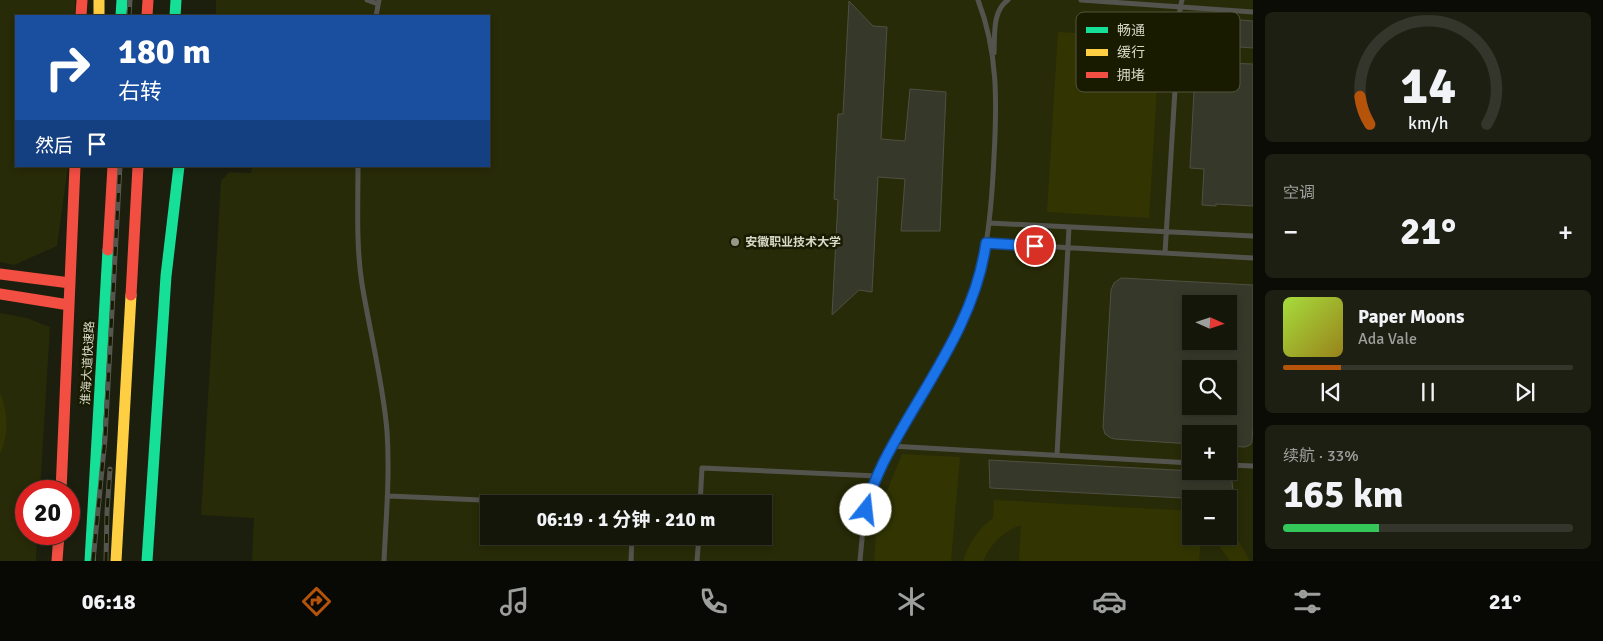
<!DOCTYPE html>
<html lang="zh">
<meta charset="utf-8">
<style>
body{margin:0;font-family:Signika,"Noto Sans SC",sans-serif;background:#1e1f13;color:#f1f3f6;height:100vh;display:flex;flex-direction:column;font-size:19px;white-space:nowrap}
*{box-sizing:border-box;margin:0}
p{font-size:16px;color:#9d9f9c}
.icon{flex:none;width:28px;height:28px;fill:none;stroke:currentColor;stroke-width:2;stroke-linecap:round;stroke-linejoin:round}
.map{position:relative;flex:1;overflow:hidden}
.panel{display:flex;flex-direction:column;gap:12px;padding:12px;background:#0c0c06;width:350px}
.panel>*{flex:none}
.top-card{position:absolute;left:15px;top:15px;width:475px;height:152px;border-radius:0px;box-shadow:0 2px 8px #0003,0 0 0 1px #34352b;background:#1a4fa0;color:#fff;overflow:hidden}
.needle{width:32px;rotate:93deg}
.tools{position:absolute;left:1182px;top:295px;display:grid;gap:10px}
.tools a{display:grid;place-items:center;width:55px;height:55px;border-radius:0px;background:#15160a;box-shadow:0 2px 8px #0003,0 0 0 1px #34352b;font-size:25px}
.speed{position:absolute;left:15px;top:480px;display:flex;gap:10px;font-size:25px;font-weight:700;text-align:center}
.speed>*{display:grid;place-content:center;width:65px;height:65px;border-radius:50%;background:#15160a;box-shadow:0 2px 8px #0003,0 0 0 1px #34352b;line-height:1}
.speed .limit{border:8px solid #d22;background:#fff;color:#111}
.pin{position:absolute;display:grid;place-items:center;width:42px;height:42px;color:#fff;margin:-21px;border:2px solid #fff;border-radius:50%;box-shadow:0 1px 5px #0007}
.me{position:absolute;width:55px;margin:-28px;rotate:16deg;stroke-linejoin:round;filter:drop-shadow(0 0 4px #0008)}
.turn{display:flex;align-items:center;gap:18px;height:105px;padding:0 20px;font-size:22px}
.turn .icon{width:65px;height:65px;stroke-width:2.5}
.turn b{display:block;font-size:35px;line-height:42px}
.then{display:flex;align-items:center;height:48px;padding:0 20px;background:#0003;gap:10px;font-size:19px}
.big{font-size:38px;font-weight:700;line-height:1.1}
.panel .tile{flex:1;display:flex;flex-direction:column;justify-content:center;gap:8px;min-width:0;padding:0 18px;border-radius:8px;background:#1e1f13}
.panel .dial{align-items:center;gap:0}
.dial svg{height:130px;overflow:visible;fill:none;stroke:#34352b;stroke-width:7;stroke-linecap:round;text-anchor:middle}
.dial text{fill:#f1f3f6;stroke:none}
.song{display:flex;align-items:center;gap:15px}
.cover{width:60px;height:60px;border-radius:8px;background:linear-gradient(135deg,hsl(80 70% 55%),hsl(50 70% 35%))}
.played{height:5px;border-radius:2px;background:linear-gradient(90deg,#b45309 20%,#34352b 20%)}
.keys{display:flex;justify-content:space-around;direction:ltr}
.heat{display:flex;justify-content:space-between;align-items:center;font-size:28px;direction:ltr}
.charge{height:8px;border-radius:4px;background:linear-gradient(90deg,#34c759 33%,#34352b 0)}
.trip{position:absolute;left:480px;top:495px;width:292px;height:50px;border-radius:0px;background:#15160a;box-shadow:0 2px 8px #0003,0 0 0 1px #34352b;font-weight:700;line-height:50px;text-align:center}
.tab-bar{display:flex;height:80px;justify-content:space-around;align-items:center;background:#080904;color:#9d9f9c}
.tab-bar .icon{width:35px;height:35px}
.tab-bar .selected{color:#b45309}
.tab-bar b{font-size:22px;color:#f1f3f6}
main{display:flex;flex:1;min-height:0}
.map>svg:first-child{display:block}
.built{fill:#282b07;fill-rule:evenodd}
.green{fill:#323502}
.building{fill:#36382a;stroke:#4f5043;fill-rule:evenodd}
.lines{fill:none;stroke-linecap:round;stroke-linejoin:round}
.lane{stroke:#54544f;stroke-width:5}
.fast{stroke:#16e098;stroke-width:11}
.slow{stroke:#ffcf43;stroke-width:11}
.jam{stroke:#f24e42;stroke-width:11}
.rail-casing{stroke:#55564e;stroke-width:5}
.rail{stroke:#191b00;stroke-width:3;stroke-dasharray:9;stroke-linecap:butt}
.route-casing{stroke:#114b97;stroke-width:12}
.route{stroke:#1a73e8;stroke-width:9}
.poi-dot{fill:#969887;stroke:#191b00;stroke-width:2}
.labels{text-anchor:middle;dominant-baseline:central;stroke-width:5;stroke-linejoin:round;paint-order:stroke}
.poi-label{font-size:12px;font-weight:bold;fill:#d7dac8;stroke:#191b00;text-anchor:start}
.street-label{font-size:12px;fill:#d7dac8;stroke:#191b00}
.key{fill:#191b00;stroke:#52543c;stroke-width:1}
.key-label{font-size:14px;fill:#d7dac8}
</style>
<main>
<div class="map">
<svg width="1253" height="561" viewBox="0 0 1253 561">
<rect width="100%" height="100%" fill="#1c1e0e"/>
<path class="built" d="M0,0h75v16h-59v150h52l-11,80 -43,19 -14,-3z
M216,0h1037v561h-1001l2,-43 -53,-3 20,-334 8,-9 22,1 1,-7h237v-150h-273zM1191,304h38v37h-38zM1191,369h38v37h-38zM1191,434h38v37h-38zM1191,499h38v37h-38zM489,504h275v32h-275z
M0,313l27,5 23,9 -10,164h-14v43h11l-1,27h-36z"/>
<path class="green" d="M1058,32l102,6 -11,180 -102,-6z
M0,393c8,19 9,42 0,61z
M902,454l58,3 -9,104h-77l2,-27 7,-33z
M994,500l197,11v25h10l-2,25h-180l2,-36c-18,6 -30,19 -38,36h-20c6,-18 15,-32 30,-43z
M1229,513h2l-2,18 8,7 13,23h-20l-12,-16 -13,-9h24z"/>
<path class="building" d="M849,1l24,25 14,1 -6,112 24,2 5,-52 36,3 -6,139h-39l4,-52 -27,-2 -6,115 -13,-2 -27,25 6,-115 -4,-1 4,-85h5z
M1190,16l63,5v27l-65,-5z
M1200,62l53,2v142l-37,-2v2l-14,-1 2,-36 -14,-1 5,-97h5z
M1121,278l132,7v140l-1,17 -2,3 -5,2 -16,-1v-12h-38v10l-76,-5 -4,-1 -6,-4 -2,-7 8,-137 3,-7zM1191,304h38v37h-38zM1191,369h38v37h-38z
M989,460l242,13 3,26h-32l-212,-11z"/>
<g class="lines">
<path class="lane" d="M367,0l11,4
M1081,0l172,12
M376,16l3,-16
M994,53c1,-18 -2,-42 14,-53
M358,166c0,40 -2,80 4,118 8,49 21,98 25,147 3,44 -1,87 -3,130
M989,223l264,13
M987,243l266,15
M1165,253l15,-245 2,-8
M891,446l300,17
M1057,455l12,-228
M1229,465l24,1
M389,496l181,8
M700,504l2,-36 175,8
M631,561l1,-25
M697,561l2,-25
M860,561c2,-21 3,-43 9,-64 7,-24 20,-47 33,-68 17,-31 37,-61 53,-92 31,-59 36,-115 39,-180 3,-55 4,-105 -16,-157"/>
<path class="fast" d="M121,16l1,-16
M175,16l1,-16
M90,561l18,-311
M147,561l19,-285 13,-110"/>
<path class="slow" d="M99,0v16
M116,561l15,-266"/>
<path class="jam" d="M81,16l1,-16
M147,16l1,-16
M108,250l5,-84
M0,274l70,9
M0,294l69,11
M131,295l7,-129
M61,491l14,-325
M57,561l2,-27"/>
<defs>
<path id="rail" d="M129,16l1,-16
M93,561l12,-122 15,-273
M106,561l1,-49 3,-43"/>
</defs>
<use href="#rail" class="rail-casing"/>
<use href="#rail" class="rail"/>
</g>
<g class="lines">
<defs>
<path id="route" d="M866,510c7,-32 24,-61 41,-90 33,-56 70,-111 79,-177l49,3"/>
</defs>
<use href="#route" class="route-casing"/>
<use href="#route" class="route"/>
</g>
<circle class="poi-dot" cx="735" cy="242" r="5"/>
<g class="labels">
<g class="poi-label">
<text x="745" y="242">安徽职业技术大学</text>
</g>
<g class="street-label">
<text transform="translate(88 363) rotate(-87)">淮海大道快速路</text>
</g>
</g>
<rect x="1076" y="12" width="164" height="80" rx="8" class="key"/>
<rect x="1086" y="27" width="22" height="6" fill="#16e098"/>
<rect x="1086" y="49" width="22" height="7" fill="#ffcf43"/>
<rect x="1086" y="72" width="22" height="6" fill="#f24e42"/>
<g class="key-label">
<text x="1117" y="35">畅通</text>
<text x="1117" y="57">缓行</text>
<text x="1117" y="80">拥堵</text>
</g>
</svg>
<div class="tools">
<a><svg class="needle" viewBox="-14 -14 28 28"><path d="M0-13l5 13h-10z" fill="#e53935"/><path d="M0 13l5-13h-10z" fill="#9d9f9c"/></svg></a>
<a><svg class="icon" aria-label="search" viewBox="0 0 24 24"><circle cx="10" cy="10" r="6"/><path d="M15 15l6 6"/></svg></a>
<a>+</a>
<a>−</a>
</div>
<div class="speed"><div class="limit">20</div></div>
<div class="pin" style="left:1035px;top:246px;background:#d93025"><svg class="icon" aria-label="arrive" viewBox="0 0 24 24"><path d="M6 21V4h12l-3 4 3 4H6"/></svg></div>
<svg class="me" style="left:866px;top:510px" viewBox="-20 -20 40 40"><circle r="19" fill="#fff"/><path d="M0-13L10 11 0 6-10 11z" fill="#1a73e8"/></svg>
<div class="trip">06:19 · 1 分钟 · 210 m</div>
<div class="top-card">
<div class="turn"><svg class="icon" aria-label="right" viewBox="0 0 24 24"><path d="M7 20v-9h11M14 6l5 5-5 5"/></svg><div><b>180 m</b>右转</div></div>
<div class="then">然后<svg class="icon" aria-label="arrive" viewBox="0 0 24 24"><path d="M6 21V4h12l-3 4 3 4H6"/></svg></div>
</div>
</div>
<section class="panel">
<div class="tile dial"><svg viewBox="0 0 100 80">
<path d="M14 69A42 42 0 1 1 86 69"/>
<path d="M14 69A42 42 0 0 1 8 52" stroke="#b45309"/>
<text x="50" y="56" font-size="32" font-weight="700">14</text>
<text x="50" y="72" font-size="11">km/h</text>
</svg></div>
<div class="tile"><p>空调</p>
<div class="heat"><a>−</a><b class="big">21°</b><a>+</a></div>
</div>
<div class="tile">
<div class="song"><i class="cover"></i><div><b>Paper Moons</b><p>Ada Vale</p></div></div>
<div class="played"></div>
<div class="keys"><svg class="icon" aria-label="previous" viewBox="0 0 24 24"><path d="M18 5L8 12l10 7zM5 5v14"/></svg><svg class="icon" aria-label="pause" viewBox="0 0 24 24"><path d="M8 5v14M16 5v14"/></svg><svg class="icon" aria-label="next" viewBox="0 0 24 24"><path d="M6 5l10 7-10 7zM19 5v14"/></svg></div>
</div>
<div class="tile"><p>续航 · 33%</p><b class="big">165 km</b><div class="charge"></div></div>
</section>
</main>
<nav class="tab-bar">
<b>06:18</b>
<svg class="icon selected" aria-label="directions" viewBox="0 0 24 24"><path d="M12 3l9 9-9 9-9-9zM9 14v-3h6M13 9l2 2-2 2"/></svg>
<svg class="icon" aria-label="music" viewBox="0 0 24 24"><path d="M9 18V5l10-2v13"/><circle cx="6" cy="18" r="3"/><circle cx="16" cy="16" r="3"/></svg>
<svg class="icon" aria-label="phone" viewBox="0 0 24 24"><path d="M5 4h4l2 5-3 2q2 4 5 5l2-3 5 2v4C11 20 4 13 5 4z"/></svg>
<svg class="icon" aria-label="climate" viewBox="0 0 24 24"><path d="M12 3v18M4 7l16 10M4 17L20 7"/></svg>
<svg class="icon" aria-label="car" viewBox="0 0 24 24"><path d="M5 17H2v-5l4-1 3-4h7l3 4 3 1v5h-3M9 17h6M6 11h13"/><circle cx="7" cy="17" r="2"/><circle cx="17" cy="17" r="2"/></svg>
<svg class="icon" aria-label="filters" viewBox="0 0 24 24"><path d="M4 7h16M4 17h16"/><circle cx="9" cy="7" r="2"/><circle cx="15" cy="17" r="2"/></svg>
<b>21°</b>
</nav>
